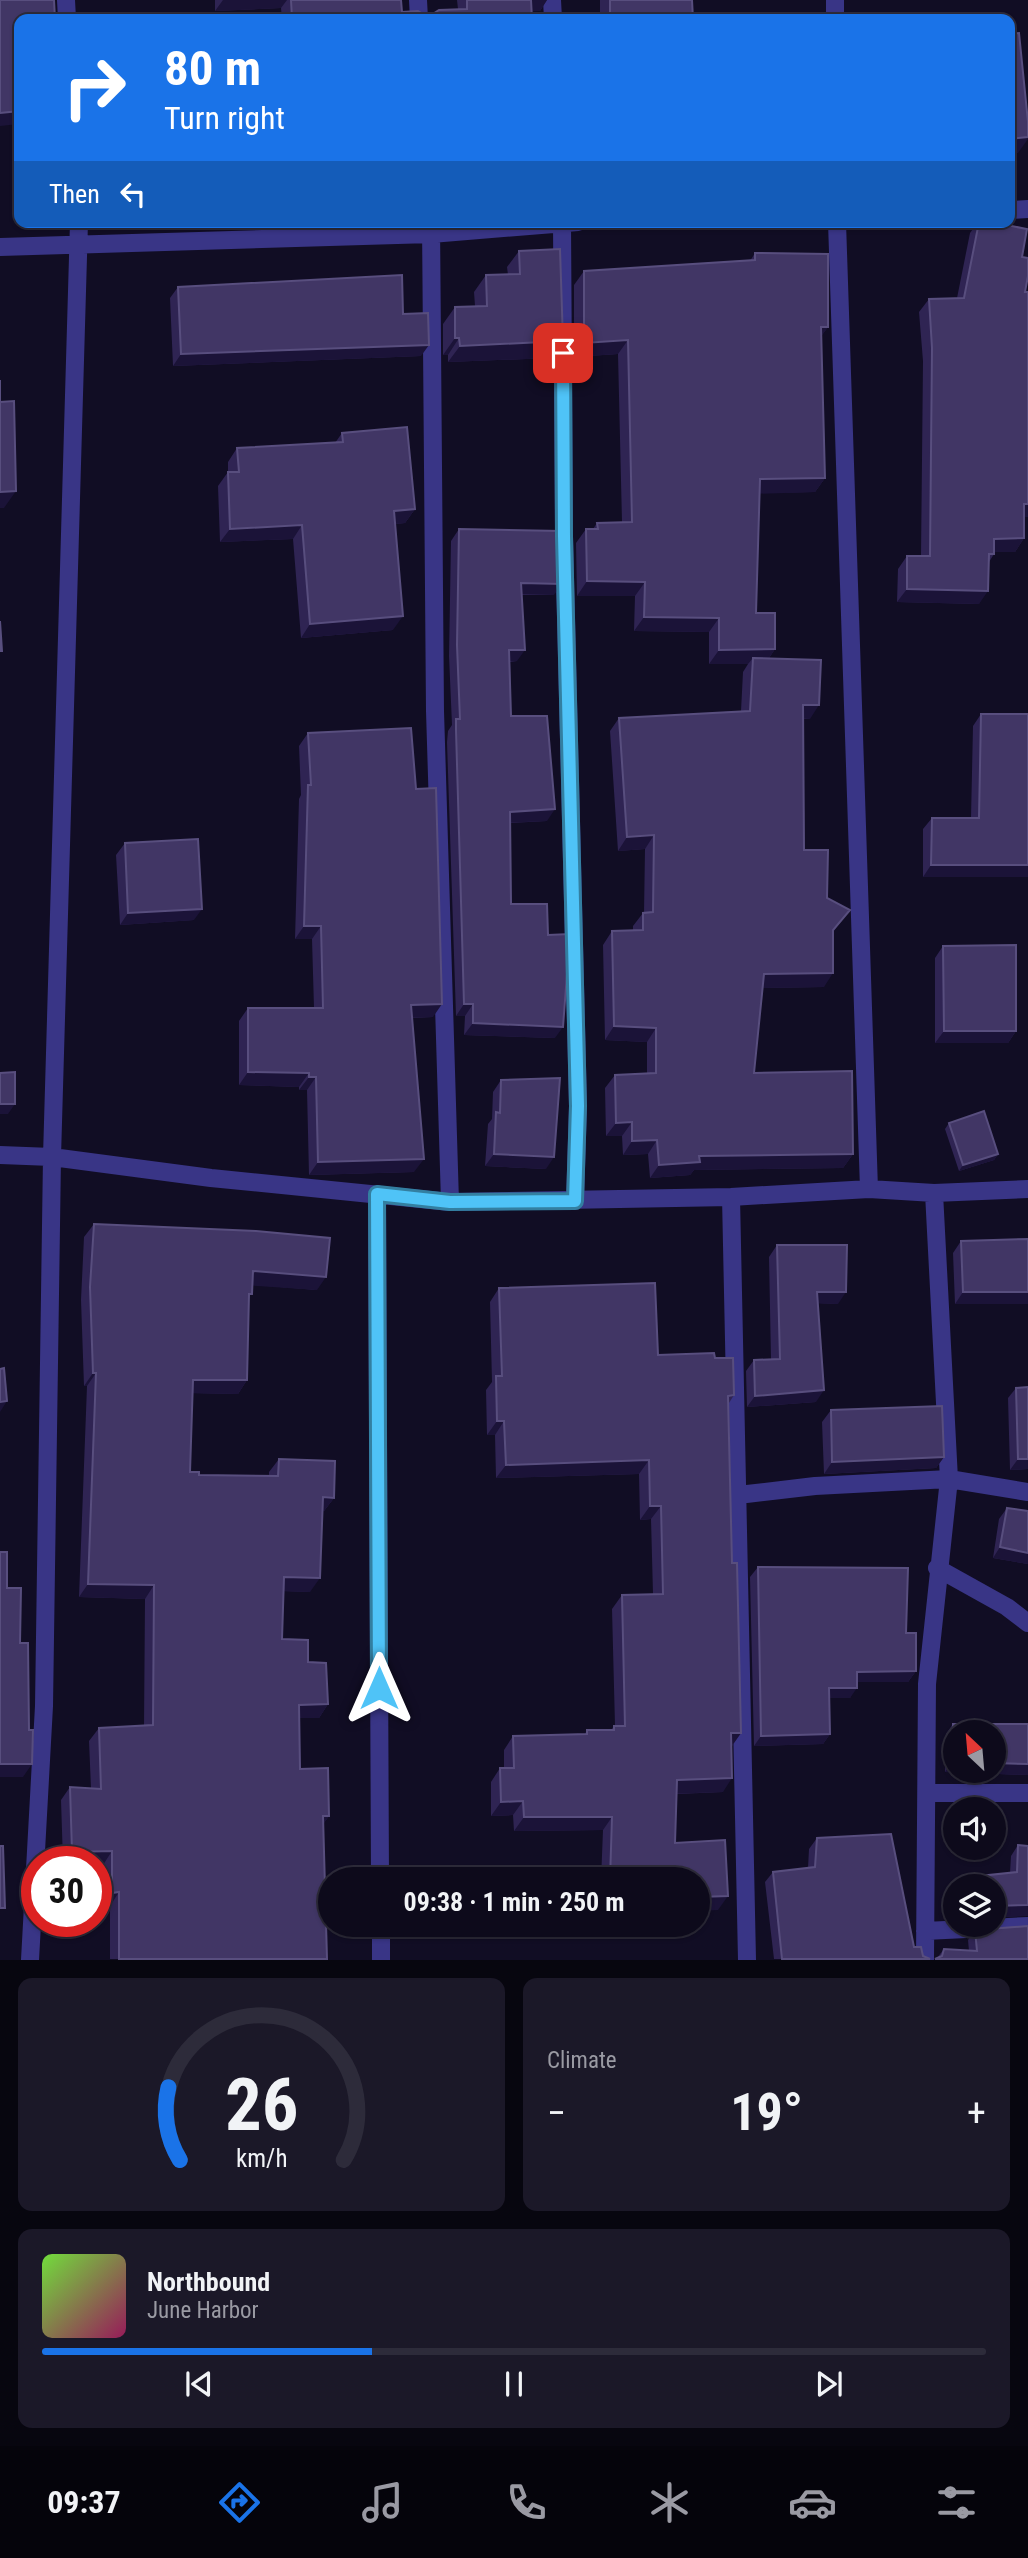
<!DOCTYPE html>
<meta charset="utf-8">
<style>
body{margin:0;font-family:"Roboto Condensed",sans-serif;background:#1b1828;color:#f1f3f6;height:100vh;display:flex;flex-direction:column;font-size:26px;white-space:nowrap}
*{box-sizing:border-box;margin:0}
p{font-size:23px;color:#9a9aa3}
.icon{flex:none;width:38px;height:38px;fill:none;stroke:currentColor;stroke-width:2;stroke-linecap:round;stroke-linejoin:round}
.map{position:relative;height:1960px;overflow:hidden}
.sheet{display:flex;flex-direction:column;gap:18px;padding:18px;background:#07060f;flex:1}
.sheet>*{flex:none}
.guide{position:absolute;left:14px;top:14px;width:1001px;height:214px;border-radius:14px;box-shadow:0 2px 5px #0004,0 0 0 2px #2d2b3a;background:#1a73e8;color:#fff;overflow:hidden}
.needle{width:46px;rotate:334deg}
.buttons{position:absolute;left:943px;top:1720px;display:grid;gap:14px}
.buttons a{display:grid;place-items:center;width:63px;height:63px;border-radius:50%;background:#0d0a1b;box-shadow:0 2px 5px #0004,0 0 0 2px #2d2b3a;font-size:35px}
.speed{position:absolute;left:21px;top:1846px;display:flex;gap:14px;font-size:35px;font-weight:700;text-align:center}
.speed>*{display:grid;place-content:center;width:91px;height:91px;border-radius:50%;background:#0d0a1b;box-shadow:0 2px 5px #0004,0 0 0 2px #2d2b3a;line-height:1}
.speed .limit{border:10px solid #d22;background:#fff;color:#111}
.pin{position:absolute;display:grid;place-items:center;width:60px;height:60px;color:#fff;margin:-30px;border-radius:14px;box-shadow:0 4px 10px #0006}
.me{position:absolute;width:77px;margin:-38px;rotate:0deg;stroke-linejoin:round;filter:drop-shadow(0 0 5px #0008)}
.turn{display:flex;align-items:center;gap:24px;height:147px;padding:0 35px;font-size:32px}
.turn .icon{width:91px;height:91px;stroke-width:2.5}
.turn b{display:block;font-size:49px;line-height:60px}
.then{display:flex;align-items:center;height:66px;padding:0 35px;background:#0003;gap:14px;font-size:26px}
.big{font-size:52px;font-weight:700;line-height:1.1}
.sheet .tile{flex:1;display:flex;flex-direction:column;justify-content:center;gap:10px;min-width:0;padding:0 24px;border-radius:14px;background:#1b1828}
.sheet .dial{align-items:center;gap:0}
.dial svg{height:182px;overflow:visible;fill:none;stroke:#2d2b3a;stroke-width:7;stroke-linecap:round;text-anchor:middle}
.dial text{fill:#f1f3f6;stroke:none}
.song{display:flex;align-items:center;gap:21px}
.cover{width:84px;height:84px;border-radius:10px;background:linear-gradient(135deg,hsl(100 70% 55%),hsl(330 70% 35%))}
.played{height:7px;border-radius:4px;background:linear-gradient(90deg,#1a73e8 35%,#2d2b3a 35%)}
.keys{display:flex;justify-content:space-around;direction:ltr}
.heat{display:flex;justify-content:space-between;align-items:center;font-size:38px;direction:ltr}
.sheet .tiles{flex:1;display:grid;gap:18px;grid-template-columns:1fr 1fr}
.tile:last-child{grid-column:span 2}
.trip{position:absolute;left:318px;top:1867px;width:392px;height:70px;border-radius:35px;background:#0d0a1b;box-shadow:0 2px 5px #0004,0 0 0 2px #2d2b3a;font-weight:700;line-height:70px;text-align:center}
.menu{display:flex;height:112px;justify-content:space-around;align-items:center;background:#05040b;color:#9a9aa3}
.menu .icon{width:49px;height:49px}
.menu .selected{color:#1a73e8}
.menu b{font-size:32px;color:#f1f3f6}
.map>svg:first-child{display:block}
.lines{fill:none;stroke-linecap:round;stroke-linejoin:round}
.street{stroke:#393586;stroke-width:18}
.wall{fill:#2f2453}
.shaded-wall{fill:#1b1338}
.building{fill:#413665;stroke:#584e7e;stroke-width:2}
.route-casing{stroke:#337fa1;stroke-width:18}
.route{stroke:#4fc3f7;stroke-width:12}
</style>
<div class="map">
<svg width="1028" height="1960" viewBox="0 0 1028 1960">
<rect width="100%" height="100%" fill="#110d24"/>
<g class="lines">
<path class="street" d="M66,0l1,19
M418,0l1,19
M552,0l1,19
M835,0v19
M1010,210l18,-1
M431,222l4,489 15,491
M562,222l2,314 14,570 -3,95
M837,222l32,967
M0,247l431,-13 147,-12
M0,1155l52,2 159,21 239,24 281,-5 138,-8 65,4 94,-4
M377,1194l3,686
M731,1197l16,763
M738,1495l77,-9 134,-7 79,13
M937,1568l70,39 21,16
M928,1793h100
M381,1925v35
M925,1931l103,-5
M30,1960l14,-254 8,-549 27,-935
M925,1960l2,-276 22,-205 -15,-286"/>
</g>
<path class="wall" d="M215,0h186l1,12 26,5 30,-8 -1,-9h90l-7,11h-8v8h-250l-1,-11 -66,3z
M600,0h92l1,19h-93z
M978,222h13l31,35 3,35h3v225h-4v21l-9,14h-21v2l-5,8 -10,42 -82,-2 1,-33 9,-13h14l2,-195 -4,-49 10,-13 28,-1 13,-65z
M519,251l32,107 -103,4v-7h-5v-31l12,-17 20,-1 -1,-14 12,-17h22l-1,-8z
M755,253l73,74 -7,9 4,142 -10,14 -55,1 -4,120 19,36 -6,9 41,61h-7l1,131 23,48 23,12 -17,22 -9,55 -62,1 -8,85 99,81 -10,14 -149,2 -4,5 -40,3 -2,-24 -25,1 -1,-19h-16l-1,-48 10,-13 32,-1v-32l-42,-2 -2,-95 9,-14 21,-1v-4l10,-13h1l1,-64 -27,2 -8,-120 9,-13 122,-7 2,-39 5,-8h-39v-32l-75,-1 1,-35h-58l-1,-53 10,-14h7l4,-6 25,-1 -4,-168 -44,3v-72l10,-14 166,-10z
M178,287l225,27 18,42 -248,10 -3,-68z
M342,433l73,76 -10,14 -10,1 -2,106 -92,8 -8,-99 -73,3 -2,-56 10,-14v-10l9,-14 98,-5z
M459,529l95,66h-32l-5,66 -7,1 1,54 36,105 -37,2 1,81 37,31 7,103 -91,-3 1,-19h-9l-9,-274 1,-11 4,-6 -3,-69 2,-115z
M981,714h47v163h-105v-48l9,-11h39l2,-92z
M308,733l125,284 -21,1 2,154 -105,3 -2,-85h-8v-3l-60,-2v-64l9,-13h66l-2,-69h-17l4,-140 2,-4 -2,-49z
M125,843l69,77 -74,5 -4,-70z
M943,946l73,85 -8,12h-73v-85z
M501,1080l45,89 -61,-3 3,-42 4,-5 1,-27z
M949,1123l49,31 -4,6 -35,11 -14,-42z
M94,1224l223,66 -64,-5 -5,14 -1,81 -9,14 -46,-1 -2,79 9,3 70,1v-4l10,-13 55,39 -10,13h-2l-12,81 -26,-1 -2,48 26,23 20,42 -9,14h-20l1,51 29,47 -6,8 4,135h-217v-53h-7v-41h-7v-3h-33l-2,-62 9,-13 21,1 -2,-47 10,-13 45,-2 1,-127 -66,-2 8,-211h-3l-3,-86 3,-63z
M1028,1239v65h-73l-2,-51 8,-12z
M777,1245l61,59 -21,-1 -1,99 -69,5 -1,-36 8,-11 17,-1 -2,-102z
M499,1288l159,67 57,3 19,37 -5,8 3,160 9,170 -9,13 -9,46 -46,2 -2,49 43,67 -20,-30h-97l2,-50 -89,1 -1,-16 -22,1v-34l9,-14h4v-18l9,-14 72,-2 2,-4h24l3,-4h1l-3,-117 10,-14 31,-1 -2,-75 -11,1 -1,-46 -143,4 -1,-43h-8l-1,-45 6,-8 -2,-80z
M1016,1388l12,81 -18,1 -2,-72z
M831,1410l113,47 -8,11 -112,6 -2,-52z
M1007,1508l21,3v53l-35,-6 6,-39z
M758,1567l148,66 10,38 -8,11h-51l-7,16h-21l1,36 -7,10 -69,2 -4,-169z
M953,1724h75v51l-83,-3 1,-38z
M817,1838l97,109 9,9 7,3h-156l-9,-77 8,-10 35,-4 1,-19z
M1018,1845l10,1v70l-34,1v-31h-30l6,-9 40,-4 1,-17z
M975,1930l53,29 -91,-1 7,-9 25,2 -1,-11z"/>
<path class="shaded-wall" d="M223,0h64l-6,8 -66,3z
M530,0h17l-7,11 -18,1z
M19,111v13l-19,2v-13z
M1028,137v2l-10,14 -8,1v-15z
M821,327h7l-10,14z
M455,338h4l-11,17h-5z
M628,340l-10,14 -44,3 10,-14z
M563,341l-12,17 -103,4 12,-16z
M429,345l-8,11 -248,10 8,-12z
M825,478l-10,14 -65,2 10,-15z
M16,491l-12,17h-4v-16z
M1024,504h4v13h-14z
M415,509l-10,14 -20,2 9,-14z
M302,525l-9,14 -73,3 10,-13z
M1024,538l-9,14h-30l9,-13z
M587,581l58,1 -10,14h-58z
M521,583l41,1 -8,11 -41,-1z
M907,589l81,2 -9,13 -82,-2z
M403,616l-10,14 -92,8 9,-14z
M644,617l75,1 -10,14 -75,-1z
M775,649l-10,15 -12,-6 -5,6h-39l10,-14z
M509,650h16l-8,11 -16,1z
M803,705h16l-9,14 -17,-1z
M555,809l-8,12 -45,2 8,-11z
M654,835l-9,14 -27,2 9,-14z
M931,865h97v12h-105z
M202,909l-8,11 -74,5 8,-12z
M304,926h17l-9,13h-17z
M833,973l-9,14 -70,1 10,-14z
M442,1004l-9,13 -31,1 9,-13z
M464,1004h9l-8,12h-9z
M473,1023l90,4 -8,11 -91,-3z
M614,1026l42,2 -9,14 -42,-2z
M944,1031h72l-8,12h-73z
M248,1072l61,1 -10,14 -60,-2z
M309,1077h7l-9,13h-8z
M0,1104h15l-7,10h-8z
M632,1122l-10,14h-16l10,-13z
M657,1140l-9,14 -25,1 9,-14z
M494,1154l60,3 -8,12 -61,-3z
M853,1154l-10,14 -149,2 -4,5 -40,3 9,-13 40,-9z
M998,1154l-4,6 -35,11 4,-6z
M424,1159l-10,13 -105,3 9,-13z
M253,1271l73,6 -9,13 -73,-5z
M817,1292h29l-8,12 -30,-1z
M963,1292h65v12h-73z
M93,1373h3l-9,13h-3z
M193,1380h54l-9,14 -55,-1z
M824,1390l-8,12 -69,5 8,-11z
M7,1401l-7,11v-10z
M497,1421h7l-9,14h-8z
M944,1457l-8,11 -112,6 8,-12z
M1018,1459h10v10l-18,1z
M649,1460l-10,14 -143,4 10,-13z
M323,1497l11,1 -10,13h-11z
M650,1506h11l-10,13 -11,1z
M1000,1547l28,6v11l-35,-6z
M284,1577l36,1 -10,14 -35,-1z
M88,1584l66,1 -9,14 -66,-2z
M916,1671l-8,11h-58l7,-10z
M829,1688h28l-7,10h-28z
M328,1704l-9,14h-29l9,-13z
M731,1733h10l-10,14z
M830,1734l-7,10 -69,2 7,-10z
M952,1761h4v10h38v-8l34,1v11l-83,-3z
M0,1764h32l-9,13h-23z
M732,1778l-9,14 -55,2 9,-14z
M523,1801l-10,14 -22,1 10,-14z
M323,1816h6l-10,14z
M524,1817h88l-9,13 -89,1z
M112,1851l-9,14h-7v-3h-31l7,-10z
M119,1892l-9,14h-7l9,-13z
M728,1896l-10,14 -20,1v-14z
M1028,1905v11l-34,1v-11z"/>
<path class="building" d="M0,0h54l1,19h-36v92l-19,2z
M291,0h110l1,12 16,-1 10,6 11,-7 28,-1v-9h64l1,19h-240z
M610,0h82l1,19h-83z
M1019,33l9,89v15l-18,2v-105z
M979,222h12l36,7 -5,28 6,1v18l-3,16h3v212h-4v34l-30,1v15h-5l-1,37 -81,-2v-33h23l2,-208 -3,-49 35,-1z
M560,249l3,92 -103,5 -1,-8h-4v-31l32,-1 -1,-31 34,-1 -1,-23z
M755,253l73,1v73h-7l4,151 -65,1 -4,134h19v36l-56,1v-32l-75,-1 1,-35 -58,-1 -1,-52h12l-1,-6 35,-1 -4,-182 -44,3v-72l171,-11z
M402,275l1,39 25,-1 1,32 -248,9 -3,-67z
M0,380v22l14,-1 2,90 -16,1z
M407,427l8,82 -21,2 9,105 -93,8 -8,-99 -72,4 -2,-57h11l-2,-24 106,-6 -1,-9z
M459,529l102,2 1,53 -41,-1 4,67h-16l2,66h36l8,93 -45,3 1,92h36l1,31 22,-1 -7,93 -90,-4v-19h-9l-8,-274v-11h4l-3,-74z
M0,621l2,30h-2z
M753,658l68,2 -2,45h-16l1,145h24l-1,48 23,12 -17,20v43l-69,1 -10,99 98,-2 1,83 -154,2 1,6 -41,3 -2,-25 -25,1v-19l-16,1 -1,-48 41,-2v-45l-42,-2 -2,-95 31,-1v-17l10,-1 1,-77 -27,2 -8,-119 131,-7z
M981,714h47v151h-97l1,-47h47z
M411,728l5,61 20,-1 6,216 -31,1 13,154 -106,3 -2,-85h-7v-4l-61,-1v-64h75l-2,-82h-17l4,-141h3l-3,-52z
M198,839l4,70 -74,4 -3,-70z
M1016,945v86h-72l-1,-85z
M15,1072v32h-15v-31z
M560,1078l-6,79 -60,-3 2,-42 4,1 1,-33z
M984,1111l14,43 -35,11 -14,-42z
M94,1224l162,7 74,7 -4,39 -73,-6 -1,23h-3l-2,86h-54l-3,92h9v3l79,1 1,-17 56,2 -1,37 -11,-1 -3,81 -36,-1 -2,62 26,1v22l18,1 2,41 -29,1 1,64 28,-1 1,48h-6l4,143h-208v-67l-7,1v-42l-40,1 -2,-65 31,2 -2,-61 54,-3 1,-140 -66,-1 8,-211h-3l-3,-86z
M1028,1239v53h-65l-2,-51z
M777,1245h70l-1,47h-29l7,98 -69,6 -1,-36 26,-1z
M655,1283l3,72 56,-2 1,5h18l1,37 -6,1 4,167h5l4,170h-10l1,45 -55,2 -2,63 50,-3 3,56 -30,1v-17h-88l2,-63h-88l-1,-16 -22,1 -1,-34h14l-1,-32 74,-2v-4h27v-4h11l-3,-131 41,-1 -2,-88h-11l-1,-46 -143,5 -2,-44h-7l-1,-45h6l-3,-88z
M4,1368l3,33 -7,1v-33z
M1028,1387v72h-10l-2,-71z
M942,1406l2,51 -112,5 -1,-52z
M1007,1508l21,3v42l-28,-6z
M0,1552h7v36h14l-1,55h8l1,87h4l-1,34h-32z
M758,1567l150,1 -2,65h10v38l-59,1v16h-28l1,46 -69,2z
M953,1724h75v40l-34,-1v-31h-38v29h-4z
M891,1834l23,113h7l2,9 7,3h-148l-9,-87 42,-5 2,-29z
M1018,1845l10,1v59l-34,1v-20h-23l-1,-9 47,-5z
M0,1846h3l2,62h-5z
M549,1870v10h-77v-4z
M1028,1926v33h-93l7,-3 2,-7 33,2 -2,-21z"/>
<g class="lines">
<defs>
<path id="route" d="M379,1688l-2,-494 73,8 125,-1 3,-95 -14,-570 -1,-183"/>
</defs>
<use href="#route" class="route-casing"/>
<use href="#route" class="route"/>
</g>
</svg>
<div class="buttons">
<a><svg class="needle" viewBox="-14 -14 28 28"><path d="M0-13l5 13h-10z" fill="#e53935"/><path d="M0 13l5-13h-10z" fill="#9a9aa3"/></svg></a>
<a><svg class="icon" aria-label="sound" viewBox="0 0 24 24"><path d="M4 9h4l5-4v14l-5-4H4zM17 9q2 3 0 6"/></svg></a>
<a><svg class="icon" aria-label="layers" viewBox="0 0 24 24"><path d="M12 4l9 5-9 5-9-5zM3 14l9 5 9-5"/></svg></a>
</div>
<div class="speed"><div class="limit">30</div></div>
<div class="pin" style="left:563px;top:353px;background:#d93025"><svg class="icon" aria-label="arrive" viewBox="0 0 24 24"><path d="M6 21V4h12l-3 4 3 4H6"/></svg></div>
<svg class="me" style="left:379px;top:1688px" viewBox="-20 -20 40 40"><path d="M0-17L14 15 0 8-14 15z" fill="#4fc3f7" stroke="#fff" stroke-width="4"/></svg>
<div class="trip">09:38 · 1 min · 250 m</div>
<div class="guide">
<div class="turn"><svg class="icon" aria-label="right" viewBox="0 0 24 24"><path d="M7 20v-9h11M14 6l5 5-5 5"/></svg><div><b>80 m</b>Turn right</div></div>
<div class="then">Then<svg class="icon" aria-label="left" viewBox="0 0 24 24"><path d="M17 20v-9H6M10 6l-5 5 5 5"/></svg></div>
</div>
</div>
<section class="sheet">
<div class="tiles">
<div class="tile dial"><svg viewBox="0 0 100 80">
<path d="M14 69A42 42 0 1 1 86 69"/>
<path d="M14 69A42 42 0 0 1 9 37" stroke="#1a73e8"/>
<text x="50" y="56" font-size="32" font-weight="700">26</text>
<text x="50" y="72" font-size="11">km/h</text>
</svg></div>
<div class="tile"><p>Climate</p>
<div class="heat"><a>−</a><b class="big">19°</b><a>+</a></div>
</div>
<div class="tile">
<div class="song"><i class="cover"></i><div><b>Northbound</b><p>June Harbor</p></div></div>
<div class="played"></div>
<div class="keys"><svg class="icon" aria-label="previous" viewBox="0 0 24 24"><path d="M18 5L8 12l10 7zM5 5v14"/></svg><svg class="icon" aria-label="pause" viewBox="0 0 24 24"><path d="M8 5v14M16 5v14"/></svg><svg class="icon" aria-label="next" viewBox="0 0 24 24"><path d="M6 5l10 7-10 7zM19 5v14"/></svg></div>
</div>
</div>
</section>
<nav class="menu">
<b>09:37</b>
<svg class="icon selected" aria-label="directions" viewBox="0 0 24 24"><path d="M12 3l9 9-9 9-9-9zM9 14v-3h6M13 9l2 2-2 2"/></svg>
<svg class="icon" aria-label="music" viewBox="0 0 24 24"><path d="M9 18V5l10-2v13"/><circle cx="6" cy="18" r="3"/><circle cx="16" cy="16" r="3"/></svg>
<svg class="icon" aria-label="phone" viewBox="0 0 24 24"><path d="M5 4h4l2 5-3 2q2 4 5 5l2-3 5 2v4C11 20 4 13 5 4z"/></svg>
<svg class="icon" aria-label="climate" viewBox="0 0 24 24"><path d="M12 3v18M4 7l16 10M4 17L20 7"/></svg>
<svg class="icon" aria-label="car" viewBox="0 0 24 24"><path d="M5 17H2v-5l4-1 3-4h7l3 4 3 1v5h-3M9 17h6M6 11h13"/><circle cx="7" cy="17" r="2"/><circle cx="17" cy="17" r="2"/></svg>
<svg class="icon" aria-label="filters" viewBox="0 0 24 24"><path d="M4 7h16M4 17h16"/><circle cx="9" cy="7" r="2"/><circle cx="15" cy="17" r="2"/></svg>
</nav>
